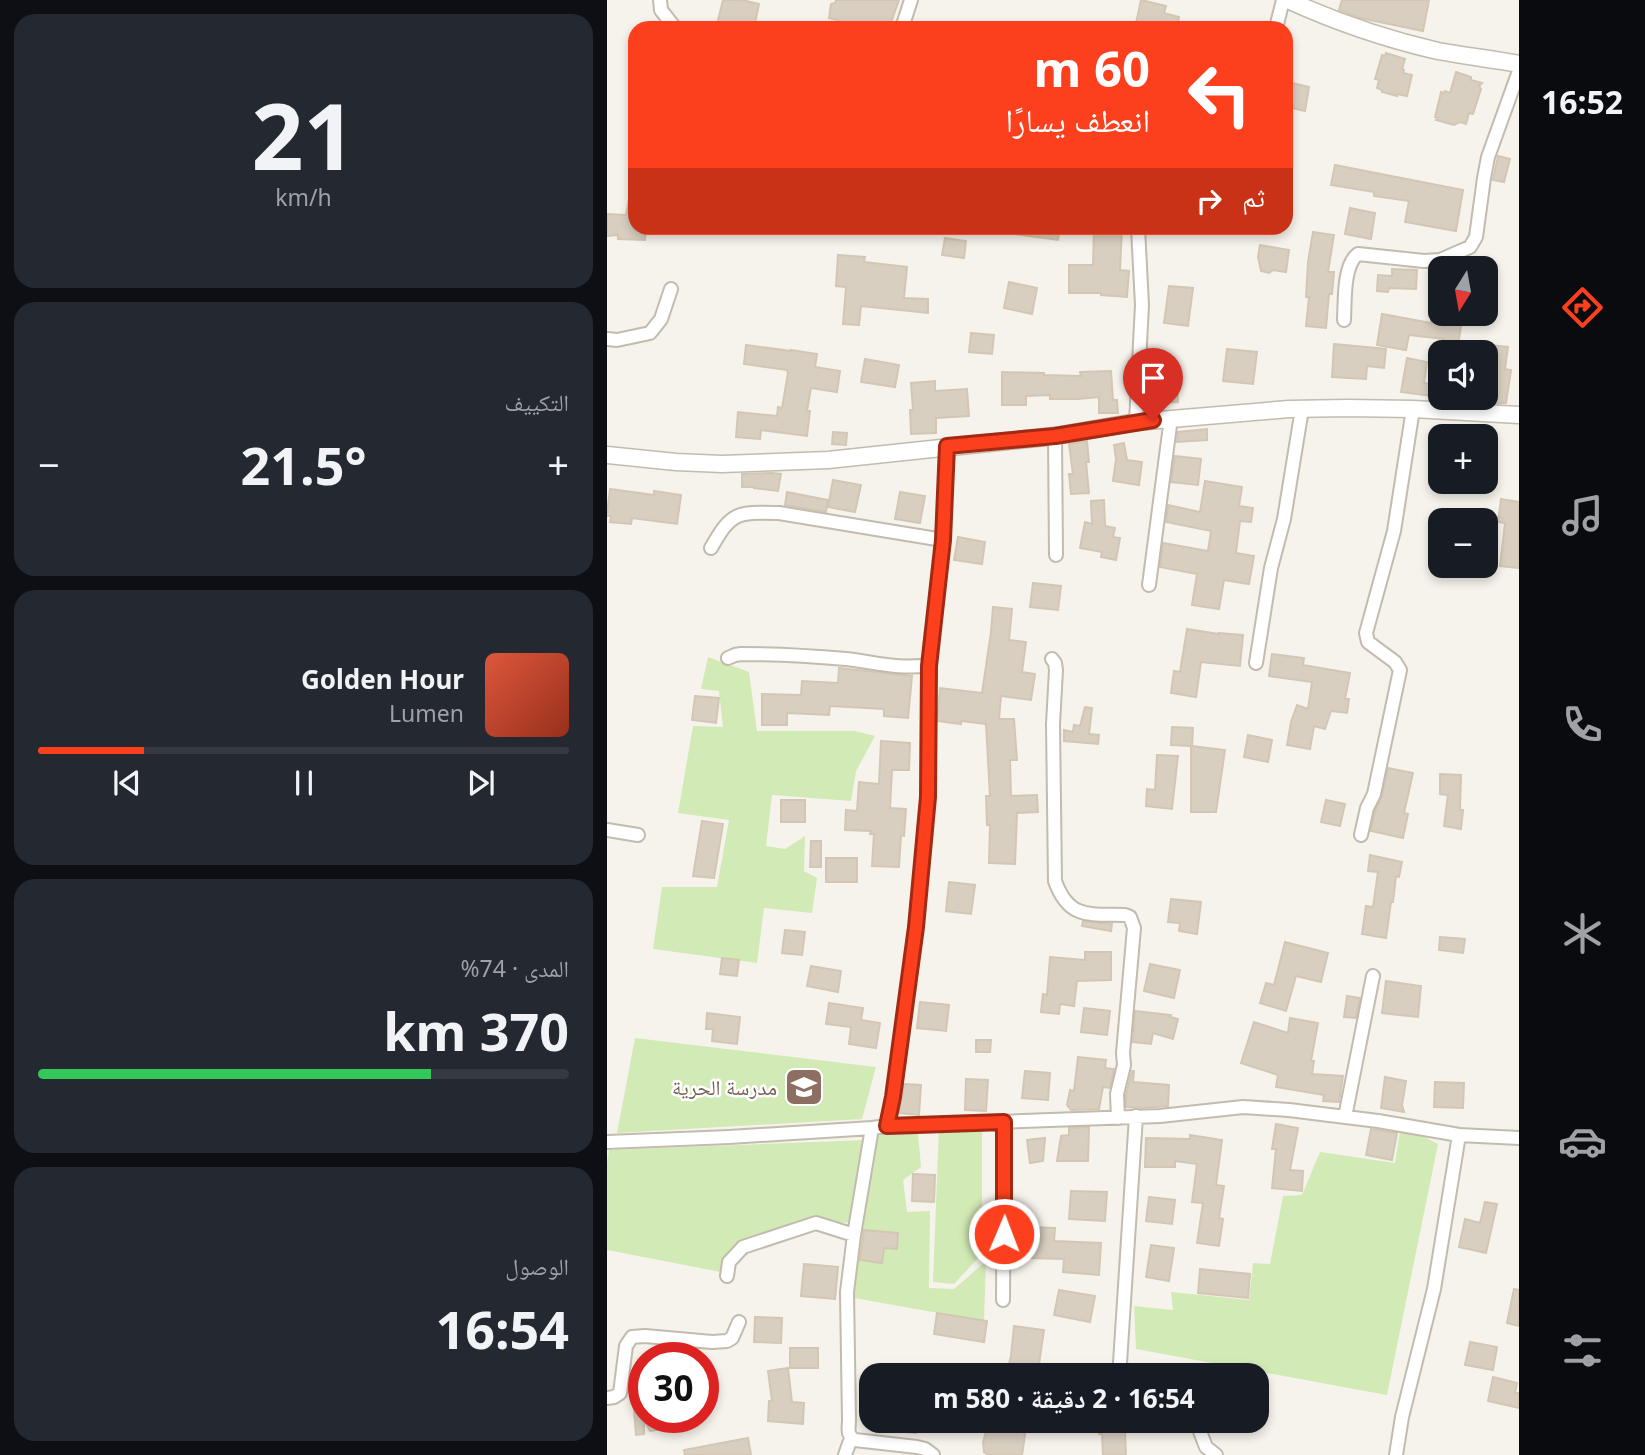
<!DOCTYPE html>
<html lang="ar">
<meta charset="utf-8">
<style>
body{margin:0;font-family:"Noto Sans","Noto Naskh Arabic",sans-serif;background:#242831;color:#f1f3f6;direction:rtl;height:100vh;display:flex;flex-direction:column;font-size:26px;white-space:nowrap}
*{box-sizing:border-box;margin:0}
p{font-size:23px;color:#9ea1a6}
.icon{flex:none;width:38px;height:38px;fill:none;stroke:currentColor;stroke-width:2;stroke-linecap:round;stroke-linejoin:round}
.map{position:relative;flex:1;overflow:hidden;direction:ltr}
.drawer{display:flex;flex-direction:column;gap:14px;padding:14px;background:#0d0f14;width:607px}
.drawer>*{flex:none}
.top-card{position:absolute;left:21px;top:21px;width:665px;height:214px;border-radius:21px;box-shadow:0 4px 10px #0003;direction:rtl;background:#fc3f1d;color:#fff;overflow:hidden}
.needle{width:46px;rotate:191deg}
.fabs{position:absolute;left:821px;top:256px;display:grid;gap:14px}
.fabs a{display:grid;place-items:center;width:70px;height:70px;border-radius:14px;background:#171b24;box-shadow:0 4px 10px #0003;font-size:35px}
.speed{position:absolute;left:21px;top:1342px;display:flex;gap:14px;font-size:35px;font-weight:700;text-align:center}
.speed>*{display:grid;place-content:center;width:91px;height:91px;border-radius:50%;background:#171b24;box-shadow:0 4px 10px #0003;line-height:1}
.speed .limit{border:10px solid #d22;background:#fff;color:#111}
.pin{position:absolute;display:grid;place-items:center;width:60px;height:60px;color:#fff;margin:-72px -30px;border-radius:50% 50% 50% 0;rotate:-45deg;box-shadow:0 0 7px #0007}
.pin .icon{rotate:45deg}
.me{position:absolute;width:77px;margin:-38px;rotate:1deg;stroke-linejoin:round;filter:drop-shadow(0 0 5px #0008)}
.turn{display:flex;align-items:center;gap:24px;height:147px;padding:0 28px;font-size:32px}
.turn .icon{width:91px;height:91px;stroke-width:2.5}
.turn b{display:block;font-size:49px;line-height:60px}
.then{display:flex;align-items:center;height:66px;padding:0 28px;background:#0003;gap:14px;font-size:26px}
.big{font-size:52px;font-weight:700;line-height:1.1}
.drawer .tile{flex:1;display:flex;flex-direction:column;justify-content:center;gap:10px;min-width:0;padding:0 24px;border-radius:21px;background:#242831}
.drawer .dial{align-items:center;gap:0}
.dial b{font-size:91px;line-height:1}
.song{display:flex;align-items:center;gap:21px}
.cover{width:84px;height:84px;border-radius:10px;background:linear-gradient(135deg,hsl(10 70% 55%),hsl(10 70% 35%))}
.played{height:7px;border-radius:4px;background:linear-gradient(90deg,#fc3f1d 20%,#363941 20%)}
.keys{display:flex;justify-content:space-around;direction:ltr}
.heat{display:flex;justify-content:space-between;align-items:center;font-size:38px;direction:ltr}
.charge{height:10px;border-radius:5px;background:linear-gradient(90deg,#34c759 74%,#363941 0)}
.trip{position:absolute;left:252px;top:1363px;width:410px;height:70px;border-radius:21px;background:#171b24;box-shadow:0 4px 10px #0003;font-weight:700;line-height:70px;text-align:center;direction:rtl}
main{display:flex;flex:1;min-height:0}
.tab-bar{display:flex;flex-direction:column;width:126px;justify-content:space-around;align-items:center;background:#090b0e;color:#9ea1a6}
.tab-bar .icon{width:49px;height:49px}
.tab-bar .active{color:#fc3f1d}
.tab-bar b{font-size:32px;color:#f1f3f6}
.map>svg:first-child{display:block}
.green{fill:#d2eab5}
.building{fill:#d8cfc1;stroke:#d3c7b4;stroke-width:2}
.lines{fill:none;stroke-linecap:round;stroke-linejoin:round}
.minor-casing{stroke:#c2bbae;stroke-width:16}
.tertiary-casing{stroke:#c2bbae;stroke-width:19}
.minor{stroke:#fff;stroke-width:12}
.tertiary{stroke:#fff;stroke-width:16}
.route-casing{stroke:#a42913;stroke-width:18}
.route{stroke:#fc3f1d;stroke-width:12}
.labels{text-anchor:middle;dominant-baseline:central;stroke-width:5;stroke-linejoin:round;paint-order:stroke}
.education-label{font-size:21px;fill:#785e54;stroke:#fff;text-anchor:end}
</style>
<main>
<nav class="tab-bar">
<b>16:52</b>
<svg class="icon active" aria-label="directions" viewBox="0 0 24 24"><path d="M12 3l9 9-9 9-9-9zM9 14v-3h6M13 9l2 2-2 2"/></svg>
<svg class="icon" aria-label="music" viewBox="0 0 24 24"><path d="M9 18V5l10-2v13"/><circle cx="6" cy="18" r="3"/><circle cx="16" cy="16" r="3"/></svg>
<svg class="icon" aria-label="phone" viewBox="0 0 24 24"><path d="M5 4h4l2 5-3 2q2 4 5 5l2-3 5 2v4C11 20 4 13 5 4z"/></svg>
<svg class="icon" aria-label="climate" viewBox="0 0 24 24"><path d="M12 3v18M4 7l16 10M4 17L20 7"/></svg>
<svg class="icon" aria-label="car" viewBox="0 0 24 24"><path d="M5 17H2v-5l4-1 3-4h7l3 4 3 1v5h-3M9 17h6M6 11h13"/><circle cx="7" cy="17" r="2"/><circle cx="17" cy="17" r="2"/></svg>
<svg class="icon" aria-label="filters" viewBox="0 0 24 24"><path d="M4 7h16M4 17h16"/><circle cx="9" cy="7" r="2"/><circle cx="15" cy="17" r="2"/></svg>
</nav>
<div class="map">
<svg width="912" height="1455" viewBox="0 0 912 1455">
<rect width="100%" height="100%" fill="#f6f3ec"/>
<path class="green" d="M101,657l41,15 8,59h98l20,5 -19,35 -5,30 -79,-6 -6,51 19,3 20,-13 -1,35 13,7 -5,35 -48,-5 -7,55 -104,-14 9,-62h55l12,-67 -51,-7 15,-87 30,1 -4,-36 -18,-2z
M28,1038l241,29 -14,52 -245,14z
M794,1125l37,19 -51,251 -251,-46 -2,-43 39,4 -2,-18 78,8 4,-37 17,1 13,-68 19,-1 18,-43 75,11z
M332,1127l43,4v123l-28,30 -21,-2z
M268,1133h43l3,34 -18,13 4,32 23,-1 -1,77 25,1 32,-28 -2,60 -130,-23 5,-65z
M261,1140l-14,83 -59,-2 -4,6 -53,15 -4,14 -10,2 -3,14 -114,-22v-87l2,-13z"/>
<path class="building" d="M116,0h19l17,4 -5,24h-38z
M229,0h63l-10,28h-22l-38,-10 2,-14 4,-1z
M534,0l25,6 -2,7 15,4 -2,11h-42z
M735,0h87l-6,31 -63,-13 -21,-8z
M779,53l19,6 -3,10 2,1 -1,3 9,2 -5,21 -10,-2v2l-15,-4v-2l-5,-2 2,-8 -4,-1 7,-24 3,1z
M849,72l15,5v3l11,3 -3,3 2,3 -8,25 -4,-1 -3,11 -6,-2 -6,3 -18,-5 2,-2 -3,-1 6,-25 3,1 1,-2 5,2z
M685,83l17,4 -4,24 -18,-4z
M891,156l12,3 -6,23 -11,-2z
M728,165l128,25 -7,41 -51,-9 4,-21 -35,-5v-4l-43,-7z
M23,194h5v34h11l-1,12 -27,-1v-4l-11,1v-22l19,1z
M743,208l25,5 -4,26 -26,-5z
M407,228h46l-2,12 -44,-6z
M487,228h28l-2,42 9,1 -2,26 -26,-2v-2h-32v-28h24z
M706,232l21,3 -6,37h6l-2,22h-3l-3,34 -20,-2 3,-29h-3l2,-35z
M338,238l21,3 -2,17 -22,-3z
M653,245l29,5 -3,22 -13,-2 -4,3 -8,-2 -3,-14z
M231,255l27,2 -1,5 43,5 -3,31 24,1v14l-67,-7 -2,19 -16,-1 3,-37 -10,-1z
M785,269l25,1 -1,19 -27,-1 -1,4 -11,-1 1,-16 14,1z
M402,282l28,6 -5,26 -28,-6z
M562,286l24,2 -5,38 -24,-3z
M825,313h31l-6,39h-15l2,-13 -35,-4 -3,15 -29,-5 5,-31 49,9z
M364,333l23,2 -2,19 -23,-2z
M727,344l52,5 -2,19 -17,-2 -1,13 -34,-2z
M139,345l45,6v-1l26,4 -2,13 25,4 -3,21 -26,-4 -4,23h3l-3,25 -46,-6 -1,9 -24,-2 2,-25 39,4 1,-9 4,1 6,-35 -1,-3 -43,-6z
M883,345l18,2 -3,22 6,1 -5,33h-21v-29z
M620,349l30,3 -4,32 -30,-3z
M800,358l20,4 -3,21 16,2v12l-39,-5z
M258,359l34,6 -4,22 -34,-5z
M504,371l2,29h4l1,13h-19v-16l-21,2h-28v-4l-24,1v9h-24v-33l42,1v2l37,1 -1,-4z
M569,371l2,31 -22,1 -2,-31z
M328,381v10l32,-2 2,27 -33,2v15l-25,1 -1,-24h3l-2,-27z
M600,429v11l-30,2 1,-10z
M226,432l14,1 -1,12 -14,-1z
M480,441l2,21h-3l3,31 -18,1 -2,-20h4l-4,-30z
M517,443l3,17 15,2 -3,23 -26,-4 3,-22 -2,-14z
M568,456l26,3 -3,26 -27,-3z
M165,473l9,1 -3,17 -24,-3v-1h-12v-13z
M226,480l28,5 -6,27 -27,-5z
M598,481l37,6 -3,19 14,2 -2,14 -11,-1 -4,32 18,3 -5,28 -25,-4 -5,29 -27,-4 5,-31 -37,-7 3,-24 45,8 3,-20 -45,-9 2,-17 32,7z
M3,489l44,6v-4l27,4 -4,29 -45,-6 -1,6 -21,-2 1,-6h-4v-3z
M180,492l41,8 -2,12 -41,-7z
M293,492l25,4 -5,27 -25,-4z
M894,499l18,3v66l-19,-2 5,-43 -7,-1z
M497,500l1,26 10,2 -2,9 7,1 -4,22 -15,-3 1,-5 -22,-4 5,-26 7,2 -1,-23z
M351,537l27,5 -3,22 -28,-4z
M426,583l28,3 -3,24 -28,-3z
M386,607l19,2 -3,31 17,2 -4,30 13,2 -4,26 -30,-4 -2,23h15l3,41h-7l1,36 26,-1 1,17 -21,1 -2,51 -26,-1 1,-38h-3l-1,-29h4l-4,-72 -25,-3v3l-24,-3 3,-33 42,5 9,-61z
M580,629l32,5v-1l24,2 -3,31 -39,-4 -5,35 -25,-4 3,-22 6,1z
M665,654l32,4 -1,7 47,8 -5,26h4l-2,14 -16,-2 -6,18 -11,-3 -4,23 -23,-4 4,-23 6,-17 11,4 4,-27 -43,-6z
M232,668l73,8 -4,42 -24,-2v-7l-54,-3 -1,9 -42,-2v12h-25v-31l39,1 1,-14 36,2z
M88,696l24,2 -3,25 -24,-3z
M478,707l7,1 -3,26 10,1 -1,9 -34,-3v-11l9,2 1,-7 6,1z
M565,727l21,1 -1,18 33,4 -9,62h-25v-66l-20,-1z
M641,735l24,5 -4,22 -24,-5z
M274,741l29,2 -1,27h-17l-2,38 16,1 -2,27 -3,-1 -2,32 -27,-1 2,-32h-4l1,-3 -26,-1 1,-20 11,1 2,-29 20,2z
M550,755l21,1 -6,53 -26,-3 1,-17 8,1z
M781,768l25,5 -9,40 4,1 -5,24 -32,-7 4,-20 7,-15z
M833,774l21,1 -1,35h3l-2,19 -17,-3 4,-31 -8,-1z
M174,800h24v22h-24z
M719,800l19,4 -5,22 -19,-4z
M95,821l21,3 -9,54 -21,-2z
M204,841h10v26h-11z
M763,855l32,7 -3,15 -3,-1 -3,26h-2l-5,36 -24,-4 4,-28 7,1 5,-35 -10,-1z
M219,858h31v24h-31z
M342,882l26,3 -4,29 -25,-3z
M564,899l30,3 -4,32 -18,-3 1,-8 -12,-1z
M476,921l29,3 -1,7 -29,-5z
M178,930l20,2 -3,23 -20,-2z
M833,937l25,2 -2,14 -24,-3z
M678,942l43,11 -7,29 -25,-6 -10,35 -26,-8 6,-20 8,2z
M478,952h26v28l-34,1 -3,25 -14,-2 -1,10 -18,-2 2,-18 4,1 3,-38 35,3z
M115,958l17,2 -2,16 -17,-2z
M543,964l30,6 -6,28 -30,-7z
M204,966l30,5 -3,21 -31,-6z
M779,981l35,5 -3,31 -36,-4z
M740,996l13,2 -4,20 -12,-1z
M313,1002l29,3 -3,26 -29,-3z
M222,1003l34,5 -2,12 19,3 -4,25 -27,-4 2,-17 -25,-3z
M477,1008l26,3 -3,24 -26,-3z
M528,1011l36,4 -1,2 8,2 -5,20 -20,-6 -2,11 -18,-2z
M100,1013l33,4 -3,27 -25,-3 1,-12h-7z
M683,1018l28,5 -7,38h3l-2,13 31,2 -4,26 -16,-1 1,-6 -48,-8 2,-12 -37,-12 13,-41 34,11z
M369,1040h15l-1,12h-14z
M471,1057l28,3 -1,8 9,1 -4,19 -7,-1 -4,22 -28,1 -4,-5 3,-15 4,1z
M418,1071l25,2 -2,27 -26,-2z
M525,1071h2l-1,11 36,3 -1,21 -26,2 -16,-1v-12z
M778,1077l21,4 -4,24 2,7 -23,-4z
M359,1079l22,1 -2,31 -21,-1z
M828,1082l29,1 -1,25 -29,-1z
M297,1084l17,1 -2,30 -20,-2z
M669,1124l22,4 -8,42 13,1 -1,20 -30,-3 4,-39h-4z
M482,1127l-1,34h-31l4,-25 8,-1v-7z
M764,1129l26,4 -5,27 -26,-5z
M583,1135l32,5 -6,45 8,1 -5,32 4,1 -4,27 -22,-3 6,-40 -11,-1 5,-38 -22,-3v6h-30l1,-29 44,1z
M438,1138l-2,23 -13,2 -3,-23z
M306,1174l22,1 -1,27 -22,-1z
M464,1191l36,1 -2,29 -36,-2z
M542,1197l26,3 -3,24 -26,-3z
M878,1202l12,2 -11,49 -27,-6 6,-28 15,4z
M423,1227l25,1 -1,13 47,2 -2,32 -36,-3 1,-13 -35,-1z
M257,1230l34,3 -1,16 -13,-1 -2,15 -22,-3z
M544,1245l23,3 -5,33 -23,-4z
M197,1264l34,3 -3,32 -34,-3z
M593,1269l50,5 -2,24 -50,-5z
M907,1289l5,1v36l-12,-3z
M452,1290l36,6 -5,26 -36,-7z
M330,1313l50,8 -3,21 -50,-8z
M148,1317l27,1 -1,25 -27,-1z
M407,1326l30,4 -5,34 34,5 -1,7h-66l5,-20z
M863,1342l27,5 -4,23 -28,-5z
M183,1348h28v20h-28z
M288,1364l29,2 -1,10h-33z
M181,1368l4,34 12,1 -1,21 -35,-3 1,-20h3l-4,-30z
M886,1377l24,6 -2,10h4v15l-31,-7z
M37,1397v21h19l1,11 -14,2 -6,-11v14l-8,1 -3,-37z
M291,1421h19l-1,12 -19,-2z
M492,1421h63v11l-37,-1 1,24h-23l-1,-21h-3z
M381,1424l38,4 -4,27h-34l-4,-3 -1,-10z
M141,1438l3,17h-66l-1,-5z"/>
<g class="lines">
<defs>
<path id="minor" d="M53,0l1,10 14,18
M295,28l9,-28
M669,28l7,-28
M737,320c1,-19 -1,-55 14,-66l66,7 16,-1 30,-13 6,-10 8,-59 4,-21 31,-86
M0,339l10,1 33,-7 11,-14 10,-30
M529,422l6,-117 -4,-77
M448,436l1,119
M104,548c21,-37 26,-36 68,-35l164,27
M542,585l22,-167
M121,658l7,-3 6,-1c35,0 70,2 105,5 28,3 54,11 83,6
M445,659l3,4 1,7 -3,54 2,157c14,39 35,33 70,34l5,2 4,11 -11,125 1,12 -7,29 1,24
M649,663l15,-95 13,-49 18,-110
M0,830l31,5
M754,835l6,-27 7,-14 26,-124 -5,-8 -27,-20 -2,-9 28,-102 19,-122
M738,1117l28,-141
M280,1126l6,-29 23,-170 12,-130 1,-132 14,-125 4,-93
M265,1128l15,-2 273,-10 83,-9 46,3 89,11 81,14 -25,154 -32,128 -6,38
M852,1135l60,3
M0,1142l122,-5 143,-9 -18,107 -7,57 2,128c0,8 -3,15 6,20l62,7 8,2 8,6
M120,1276l2,-14 14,-15 73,-24 38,12
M396,1300l1,-178
M516,1376l-3,-13 16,-247
M0,1398l7,-1 6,-4 6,-47 6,-9 13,-1 67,6 15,-1 5,-3 7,-16
M589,1421l10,26 10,8
M238,1455l6,-17"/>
<path id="tertiary" d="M681,0c48,22 98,39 150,51 27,5 54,8 81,13
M0,455l69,7 46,2 106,-4 227,-24 81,-14 153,-13 59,-1 65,1 106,6"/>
</defs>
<use href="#minor" class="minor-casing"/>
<use href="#tertiary" class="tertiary-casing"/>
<use href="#minor" class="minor"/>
<use href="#tertiary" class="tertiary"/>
</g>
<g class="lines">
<defs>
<path id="route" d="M397,1234v-112l-117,4 6,-29 23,-170 12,-130 1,-131 14,-126 4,-94 108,-10 98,-16"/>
</defs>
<use href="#route" class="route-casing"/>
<use href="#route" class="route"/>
</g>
<defs>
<symbol id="school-square" viewBox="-11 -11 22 22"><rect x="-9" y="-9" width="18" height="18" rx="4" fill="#8d6e63" stroke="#fff"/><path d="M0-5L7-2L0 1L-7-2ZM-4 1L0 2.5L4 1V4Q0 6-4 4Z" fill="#fff"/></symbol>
</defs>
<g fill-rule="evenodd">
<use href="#school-square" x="175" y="1065" width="44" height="44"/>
</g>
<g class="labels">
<g class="education-label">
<text x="170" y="1087">مدرسة الحرية</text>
</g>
</g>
</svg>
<div class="fabs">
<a><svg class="needle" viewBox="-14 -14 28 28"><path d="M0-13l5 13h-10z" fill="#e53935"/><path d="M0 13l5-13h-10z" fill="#9ea1a6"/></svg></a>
<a><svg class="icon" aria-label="sound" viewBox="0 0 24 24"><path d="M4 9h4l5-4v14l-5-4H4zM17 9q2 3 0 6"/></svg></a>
<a>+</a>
<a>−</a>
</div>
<div class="speed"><div class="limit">30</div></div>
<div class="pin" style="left:546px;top:420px;background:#d93025"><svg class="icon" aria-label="arrive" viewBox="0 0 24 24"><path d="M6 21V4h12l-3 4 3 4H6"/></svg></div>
<svg class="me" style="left:397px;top:1234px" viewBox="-20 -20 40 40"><circle r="17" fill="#fc3f1d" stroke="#fff" stroke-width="3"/><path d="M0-11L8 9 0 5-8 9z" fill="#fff"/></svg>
<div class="trip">16:54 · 2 دقيقة · 580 m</div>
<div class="top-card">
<div class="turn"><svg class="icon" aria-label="left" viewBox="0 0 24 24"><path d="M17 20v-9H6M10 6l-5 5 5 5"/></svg><div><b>60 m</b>انعطف يسارًا</div></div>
<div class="then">ثم<svg class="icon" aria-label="right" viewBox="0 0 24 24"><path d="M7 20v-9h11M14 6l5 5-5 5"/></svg></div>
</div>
</div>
<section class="drawer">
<div class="tile dial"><b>21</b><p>km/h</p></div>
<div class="tile"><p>التكييف</p>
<div class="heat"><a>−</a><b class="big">21.5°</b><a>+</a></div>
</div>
<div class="tile">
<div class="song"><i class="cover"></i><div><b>Golden Hour</b><p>Lumen</p></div></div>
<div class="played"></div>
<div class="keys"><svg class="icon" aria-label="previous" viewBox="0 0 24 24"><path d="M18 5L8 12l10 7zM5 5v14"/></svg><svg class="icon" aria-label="pause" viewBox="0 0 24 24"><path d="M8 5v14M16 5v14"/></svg><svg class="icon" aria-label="next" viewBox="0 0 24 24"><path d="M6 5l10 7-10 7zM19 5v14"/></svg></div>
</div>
<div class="tile"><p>المدى · 74%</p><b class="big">370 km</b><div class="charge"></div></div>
<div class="tile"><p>الوصول</p><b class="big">16:54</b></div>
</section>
</main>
